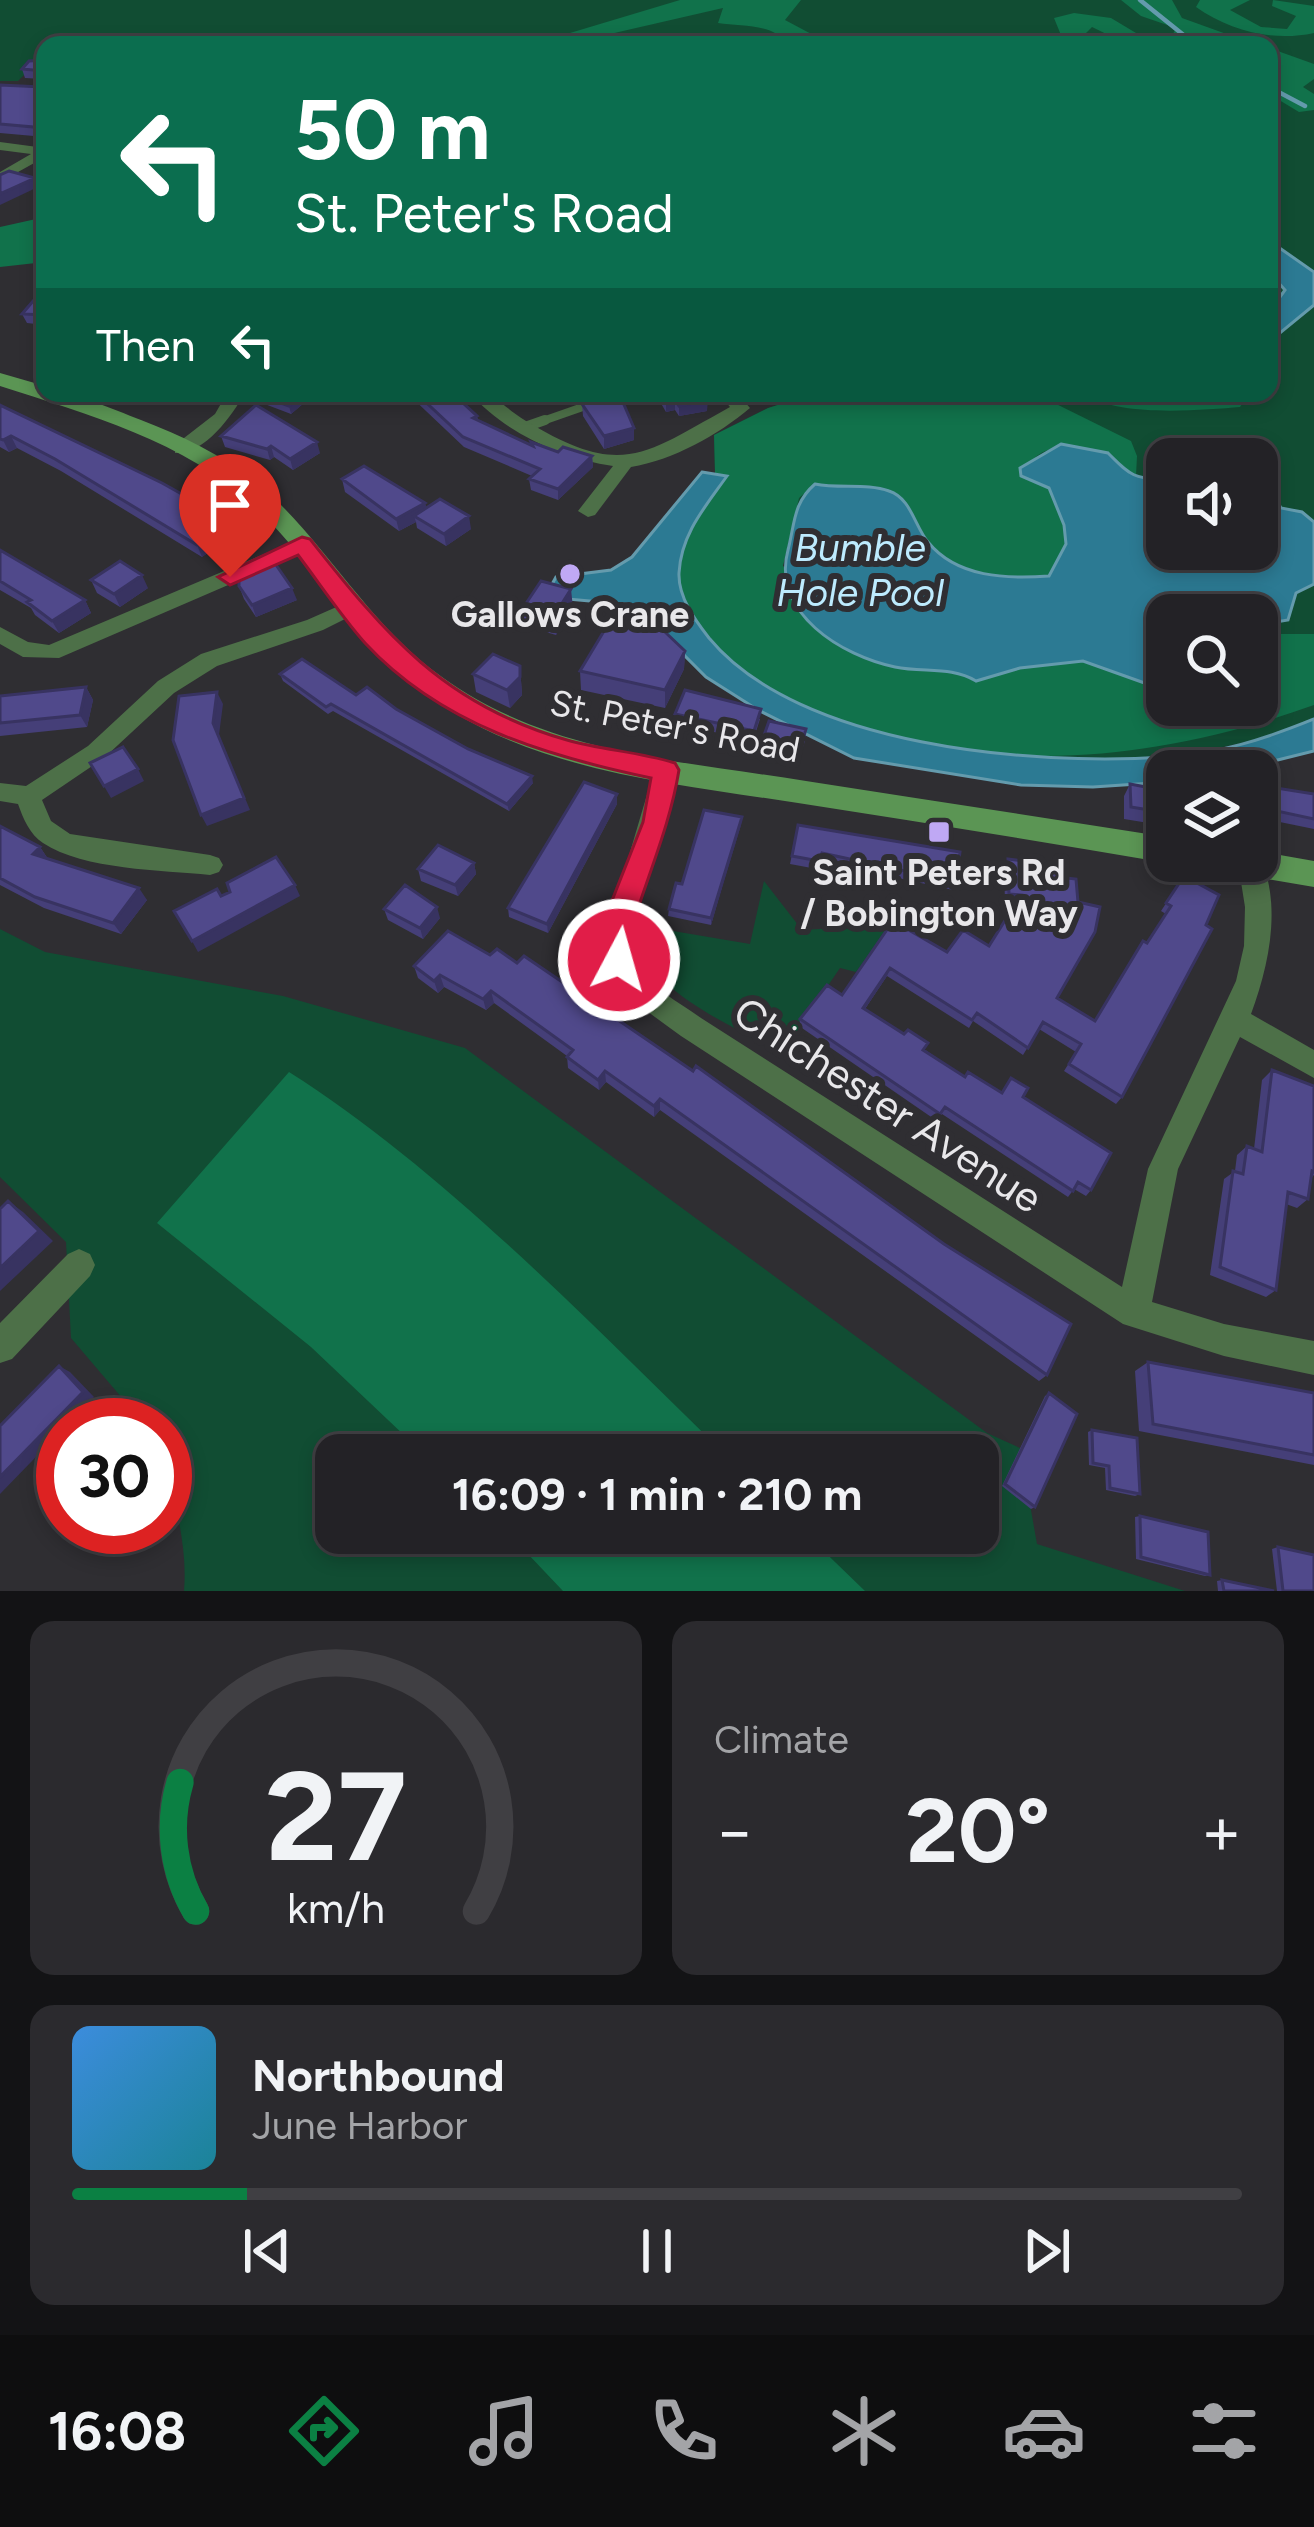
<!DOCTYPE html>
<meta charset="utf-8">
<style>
body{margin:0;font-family:Figtree,sans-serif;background:#2b2a2e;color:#f1f3f6;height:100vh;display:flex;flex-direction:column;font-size:45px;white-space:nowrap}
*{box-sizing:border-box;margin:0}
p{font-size:39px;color:#a3a4a7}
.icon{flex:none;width:66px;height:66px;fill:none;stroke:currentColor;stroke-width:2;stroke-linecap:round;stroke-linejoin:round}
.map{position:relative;height:1591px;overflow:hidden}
.sheet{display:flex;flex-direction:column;gap:30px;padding:30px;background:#131315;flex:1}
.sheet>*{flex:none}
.top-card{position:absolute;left:36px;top:36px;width:1242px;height:366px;border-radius:24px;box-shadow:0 6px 18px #0003,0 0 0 3px #403f43;background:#0b6e4f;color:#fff;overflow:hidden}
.buttons{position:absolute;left:1146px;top:438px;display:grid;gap:24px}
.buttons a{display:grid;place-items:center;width:132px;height:132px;border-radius:24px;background:#232226;box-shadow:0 6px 18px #0003,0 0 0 3px #403f43;font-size:60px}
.speed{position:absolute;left:36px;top:1398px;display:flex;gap:24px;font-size:60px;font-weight:700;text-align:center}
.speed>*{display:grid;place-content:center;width:156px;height:156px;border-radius:50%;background:#232226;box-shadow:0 6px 18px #0003,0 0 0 3px #403f43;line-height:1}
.speed .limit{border:18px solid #d22;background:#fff;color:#111}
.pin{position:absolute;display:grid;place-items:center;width:102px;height:102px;color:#fff;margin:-123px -51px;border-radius:50% 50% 50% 0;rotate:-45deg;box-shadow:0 0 12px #0007}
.pin .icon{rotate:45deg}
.me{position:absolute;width:132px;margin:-66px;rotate:6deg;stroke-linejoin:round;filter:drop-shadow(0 0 9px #0008)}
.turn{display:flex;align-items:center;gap:42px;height:252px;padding:0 60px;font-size:54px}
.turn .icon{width:156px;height:156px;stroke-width:2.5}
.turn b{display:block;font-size:84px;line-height:102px}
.then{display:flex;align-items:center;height:114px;padding:0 60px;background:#0003;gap:24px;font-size:45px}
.big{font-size:90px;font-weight:700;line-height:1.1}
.sheet .tile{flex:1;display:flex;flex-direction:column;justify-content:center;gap:18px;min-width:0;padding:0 42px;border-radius:24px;background:#2b2a2e}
.sheet .dial{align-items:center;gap:0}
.dial svg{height:312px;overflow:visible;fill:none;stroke:#403f43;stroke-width:7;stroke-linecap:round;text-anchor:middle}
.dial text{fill:#f1f3f6;stroke:none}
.song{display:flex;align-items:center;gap:36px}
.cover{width:144px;height:144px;border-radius:18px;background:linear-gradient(135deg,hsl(210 70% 55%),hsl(190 70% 35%))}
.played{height:12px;border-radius:6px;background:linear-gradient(90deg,#0b8043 15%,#403f43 15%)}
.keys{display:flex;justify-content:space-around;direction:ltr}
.heat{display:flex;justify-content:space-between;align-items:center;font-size:66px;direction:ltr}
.sheet .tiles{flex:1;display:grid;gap:30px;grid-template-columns:1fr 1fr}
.tile:last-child{grid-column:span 2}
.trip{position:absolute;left:315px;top:1434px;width:684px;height:120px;border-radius:24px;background:#232226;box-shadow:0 6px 18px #0003,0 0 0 3px #403f43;font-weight:700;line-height:120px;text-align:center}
.dock{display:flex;height:192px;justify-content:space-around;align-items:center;background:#0e0e0f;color:#a3a4a7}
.dock .icon{width:84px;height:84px}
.dock .current{color:#0b8043}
.dock b{font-size:54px;color:#f1f3f6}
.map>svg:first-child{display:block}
.green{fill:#114d33;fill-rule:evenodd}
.forest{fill:#11724b}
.water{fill:#2c7a93;stroke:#649bad;stroke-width:3}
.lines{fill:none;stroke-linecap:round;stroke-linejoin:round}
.stream{stroke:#649bad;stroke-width:4.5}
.lane-far1{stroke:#4d7048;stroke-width:8}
.lane{stroke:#4d7048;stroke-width:10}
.street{fill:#4d7048;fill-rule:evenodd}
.secondary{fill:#5b9554;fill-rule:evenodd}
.wall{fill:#453f78}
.shaded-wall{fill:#383361}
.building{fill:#50498b;stroke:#383361;stroke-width:3}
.route{fill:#e11d48;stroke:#92132f;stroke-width:3}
.poi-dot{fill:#bfa8f4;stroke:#2f2e32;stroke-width:4.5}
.labels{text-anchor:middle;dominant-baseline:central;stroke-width:12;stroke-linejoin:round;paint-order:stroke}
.poi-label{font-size:36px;font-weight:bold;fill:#e8e7ea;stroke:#2f2e32}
.street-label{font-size:36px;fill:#e8e7ea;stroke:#2f2e32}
.water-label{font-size:39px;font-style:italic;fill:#bdebfe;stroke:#2f2e32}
.near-street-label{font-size:42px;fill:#e8e7ea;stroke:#2f2e32}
</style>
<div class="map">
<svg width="1314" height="1591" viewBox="0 0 1314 1591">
<rect width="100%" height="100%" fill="#2f2e32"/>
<path class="green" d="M0,0h1314v719c-110,45 -196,41 -312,36l-277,-279 -10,-3 -1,-38 54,-27 48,-15h453v-348h-1224v9l-27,27h-18zM1167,459h90v90h-90zM1167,615h90v90h-90z
M764,881l38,49 89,-5 -35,47 -16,-4 -58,85c-51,-28 -130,-59 -149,-119l40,-3 77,13z
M0,929l45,23 238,44 182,52 522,385 33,15 17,96 148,47h-1001c5,-57 -19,-110 -19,-166h-20l-74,-87 -5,-96 -66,-65zM336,1455h642v78h-642z"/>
<path class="forest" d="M680,0h121l-16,20 47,25h-44c-13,-22 -46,-18 -70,-22l5,-15 -113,26 17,11h-97z
M1121,0h51l10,18 75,27h-71l-14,-9 4,-8 -35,-12z
M1200,0h50l-20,10 31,17 26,2 9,-13 -24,-10 1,-6 41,6v27c-41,9 -84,-2 -118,-26z
M1074,13l37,5 25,15 3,12h-10l-37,-18 -13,13 1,5h-15l-11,-27z
M1269,48l45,16v15l-11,8 11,7v16l-15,2 -30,-18z
M45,217v45l-45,5v-40z
M816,393h218l97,48 6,15 -1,20 -19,-9 -9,-14c-33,-9 -70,-14 -86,23l27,12 15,37 2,19 -17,32c-42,2 -92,2 -121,-34 -14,-16 -18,-42 -39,-51 -19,-9 -52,-2 -74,-7l-16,14 -16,68 148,105 27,-1 18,11 44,-13 63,-7 84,30v14h90v-41l20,-3 -20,-27h57v71c-89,32 -182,52 -277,51 -105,0 -276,-40 -338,-132 -10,-15 -20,-32 -20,-50 1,-39 25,-67 47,-97l-11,-4 -1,-38 54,-27z
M1086,393h148l12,5 -6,9c-38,3 -126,11 -154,-14z
M289,1072c155,98 304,254 437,383h-301l-114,-108 -154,-124z
M508,1533h297l60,58h-302z"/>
<path class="water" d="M1271,242l43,30v33l-45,37v-30l16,-22 -16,-18z
M1061,444l47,9c20,20 26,28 59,25v71h90v-53l20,5 4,7 21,4 12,10v62l-18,9 -8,27 -31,5v-10h-90v76l-84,-30 -63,7 -44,13c-25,-15 -52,-8 -81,-14 -53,-11 -124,-54 -107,-117 7,-27 5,-47 27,-66 24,5 52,-1 74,7 22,7 26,36 39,51 29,36 79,37 121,34l17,-32 -2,-19 -15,-37 -28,-12 -1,-8z
M702,472l25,4c-22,31 -46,58 -48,97 -1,24 16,47 30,65 90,109 324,128 456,119 53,-3 100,-18 149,-38v32l-81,20h-66v11l-74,5 -72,-2 -167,-27 -96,-48 -52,-33 -72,-72 -89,-8 11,-20 55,-7 21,-13z"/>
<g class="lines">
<path class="stream" d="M1140,0l56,45
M1269,87l36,19"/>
<path class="lane-far1" d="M537,423l60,-21"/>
<path class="lane" d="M525,427l20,-7"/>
<path class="street" d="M0,142l45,6v9l-45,25v-10l31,-18 -31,-4z
M227,393h18c-14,24 -41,62 -70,60v-8l40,-31z
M470,393c27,0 34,15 56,28 96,58 117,34 204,-14l-12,-14h19l13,15c-32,27 -77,52 -119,59l-36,48 -7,2 -10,-6 35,-45c-52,-8 -108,-33 -143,-73z
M302,538l10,7 -3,5 -250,108 -36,-1 -23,-13v-17l28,15 21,3z
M350,601l7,2 3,5 -3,5 -34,17 -106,36 -43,27 -70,65 -62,42 9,21 19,13 140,21 9,3 4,7 -4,7 -9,3c-48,-5 -126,-5 -167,-32 -13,-8 -20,-25 -25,-39l-18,-3v-18l26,3 62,-40 70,-65 43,-27 106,-34z
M666,762l12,9c-7,42 -62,161 -43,192 14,24 44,39 66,55l421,269 26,-118 88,-188 8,-35 1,-39 -7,-44 19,-2 3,-5c22,50 9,109 -9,158l63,36v28l-74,-41 -62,132 -26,133 72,22 90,17v34l-90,-19 -101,-32 -442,-288c-35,-26 -74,-48 -77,-96l50,-169z
M79,1249l11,5 5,11 -5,11 -78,83 -12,4v-40l68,-69z"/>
<path class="secondary" d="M0,373l45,13v7c33,0 65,15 96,27 47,18 96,42 133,78 59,57 100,131 168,179 106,77 240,84 364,104 121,19 241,37 361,56v24h5l-5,2c-123,-21 -246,-41 -369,-60 -116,-18 -239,-29 -342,-89 -88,-51 -131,-141 -202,-208 -69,-65 -167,-92 -254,-120z
M1257,851l57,10v26l-77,-13 -11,-4 -5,-9h36z"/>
</g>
<path class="wall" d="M45,60v77l-45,-4v-48l42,2 1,-8 -18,-1 -3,-9z
M45,156v17h-7l-3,-9z
M45,293v32l-18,-2 -5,-9z
M262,393h84l-35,4 -20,17 -29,-11 -3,-8z
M407,393h45l25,23 1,4 54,26 26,6 34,4 1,11 -35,33 -27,-10 -2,-11 3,-3 -68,-29z
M568,393h51l15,35v12l-30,9 -21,-33 -1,-12 30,-11 -38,9z
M655,393h48l4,18 -28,5 -4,-6 -9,2z
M0,405l246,125 4,11 -21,14 -13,-8 -14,10 -141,-86 -44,-23 -8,4 -9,-5z
M221,436l99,17 -27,17 -19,-13 -4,3 -45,-13z
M342,479l83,24 1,5 45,21 -25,17 -29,-18 -1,-6 -17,9 -54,-39z
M0,550l85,50 6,13 -32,20 -24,-18 -4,-7 -31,-18z
M91,580l57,8 -28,19 -23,-14z
M239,586l58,14 -41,17 -12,-18z
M523,608h50l-17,27 -31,-9z
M685,651l-1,18 -19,39 -84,-18 -1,-19z
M520,666l2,29 -12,13 -34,-16 -3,-18z
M280,674l76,21 40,14 137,74 -24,28 -176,-100 -5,3 -45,-33z
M86,687l7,13 -6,27 -87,9v-40z
M675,714l85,5 -7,22 -78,-18z
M762,741h43l-7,21 -37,-9z
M1130,784l37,7v35l-43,-7v-23z
M1257,785l57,9v35l-54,-11 -3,5z
M617,794v10l-69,129 -39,-16 -1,-9z
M742,817l-31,108 -43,-9 1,-7 13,-25z
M798,825l158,57 -3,8 -133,-29 -3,8 -27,-5z
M0,826l40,21 8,12 99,41 -26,34 -77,-26 -44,-23z
M1008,859l49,139 38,22 71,-106 -5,-3 23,-35 -62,221 -6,7 -52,-33 12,-19 -37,-23 -16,26 -50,-34 -4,7 -82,-52 -22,33 100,68 37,16 21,4 68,93 -5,6 -12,-7 -6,8 -126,-83 -5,7 -138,-95 1,-7 42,-24 51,-74 54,31 42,-6 27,-43 -11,-1 -1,-34z
M474,863l2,11 -18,22 -37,-15 -3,-12z
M384,909l56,9 -17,21 -35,-19z
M448,931l599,444 -8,6 -379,-271 -6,7 -48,-35 -7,8 -31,-22 -1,-12 -73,-53 -8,7 -42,-23 -6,6 -20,-15 -4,-12z
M1272,1070l42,16v89l-3,3 -3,21 -11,9 -11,-4 -10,86 -10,7 -56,-22 14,-96 11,-8 2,-16 10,-9 7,3 8,-69z
M1148,1362l166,31v72l-175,-34 -4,-60z
M1049,1393l-14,114 -4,2 -29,-23 43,-90z
M1092,1430l48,64 -5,2 -29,-6 -1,-22 -16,-3 -1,-33z
M1140,1516l70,59 -5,1 -69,-17 -1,-42z
M1278,1547l36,44h-37l-5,-42z
M1222,1580l52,11h-56l-1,-10z"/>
<path class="shaded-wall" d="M35,178l3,9 -38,18v-11z
M304,393h7v4l-20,17 -2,-8z
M512,393h34l-34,5z
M580,393h34l-40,9 -1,-7z
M675,400v10l-9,2v-11z
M708,400l-1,11 -28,5v-10z
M634,428v12l-30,9v-13z
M11,436l6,12 -8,4 -6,-12z
M317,442l3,11 -27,17 -3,-11z
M271,446l3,11 -4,3 -3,-11z
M592,456l1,11 -35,33v-11z
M425,503l3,12 -14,1 2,6 -17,9 -3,-12z
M469,516l2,13 -25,17 -2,-12z
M246,530l4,11 -21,14 -5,-12z
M212,535l4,12 -14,10 -5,-12z
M142,575l6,13 -28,19 -6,-13z
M292,588l5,12 -41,17 -4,-12z
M571,589l2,19 -17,27 -2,-19z
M85,600l6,13 -32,20 -7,-12z
M685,651l-1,18 -19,39v-18z
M520,666l2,29 -12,13 -3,-18z
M86,687l7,13 -6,27 -7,-12z
M217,692l6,12 -4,31 31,75 -43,16 -6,-11z
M138,769l6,12 -33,17 -7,-12z
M532,776l1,7 -24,28 -2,-7z
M617,794v10l-69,129 -1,-9z
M742,817l-1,8 -30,100v-7z
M40,847l8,12 -15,-5z
M474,863l2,11 -18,22 -3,-11z
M295,885l5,11 -102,56 -6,-11z
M139,888l8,12 -26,34 -8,-11z
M437,907l3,11 -17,21 -3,-11z
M890,968l-3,8 -27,40 3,-8z
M440,975l4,12 -6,6 -4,-12z
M491,991l3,12 -8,7 -3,-11z
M605,1071l1,11 -7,8 -1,-10z
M660,1099v11l-6,7v-11z
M8,1201l15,11 30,29 -53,50v-23z
M59,1366l11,6 24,25 -27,28h-4v4l-63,65v-17z"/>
<path class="building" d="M45,60v68l-45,-4v-39l42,2 3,-16 -23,-2 7,-8z
M9,171l26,7 -35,16v-19z
M40,293h5v22l-23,-1z
M262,393h42l-15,13 -30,-11z
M416,393h36l25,23 -4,2 60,28 -2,-4 27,10 5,-5 29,9 -34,33 -29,-10 11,-10 -77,-32z
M612,393h7l15,35 -30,8 -22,-32z
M661,393h42l5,7 -29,6 -4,-6 -9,1z
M0,405l162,78 84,47 -22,13 -12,-8 -15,10 -142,-86 -44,-23 -8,4 -3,-1z
M256,405l61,37 -27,17 -19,-13 -4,3 -46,-13z
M364,466l61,37 -29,16 -54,-40z
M440,499l29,17 -25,18 -30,-18z
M0,550l85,50 -33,21 -25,-19 4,-2 -31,-19z
M120,561l22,14 -28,19 -23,-14z
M274,562l18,26 -40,17 -13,-19v-10z
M541,581l30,8 -17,27 -31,-8z
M619,606l26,7 40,38 -20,39 -85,-19z
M493,654l27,12v11l-13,13 -34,-16z
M302,659l54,36 11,-8 29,22 72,40 64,27 -25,28 -176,-100 -5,3 -46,-33z
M86,687l-6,28 -80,8v-27z
M685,690l76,19 -7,22 -79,-17z
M217,692l-4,31 31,75 -43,17 -28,-75 6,-44z
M769,721l37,8 -6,21 -38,-9z
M123,747l15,22 -34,17 -14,-23z
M584,782l33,12 -70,130 -39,-16z
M1130,784l37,7v22l-36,-6z
M1257,785l57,9v25l-51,-11v6l-6,-1z
M704,810l38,7 -31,101 -42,-9 7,-26 6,1z
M798,825l162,27 -4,30 -134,-29 -3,8 -27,-5z
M0,826l40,21 -7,7 106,34 -26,35 -78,-26 -35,-19z
M438,845l36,18 -19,22 -37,-16z
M276,857l19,28 -103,56 -18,-30 43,-22 4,7 9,-4 -3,-9z
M1008,859l48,6 1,12 19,2 2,23 22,5 -5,25 -38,66 38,23 48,-80 4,2 24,-37 -5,-3 18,-27 35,19 -13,30 6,4 -90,168 -53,-33 12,-20 -38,-22 -15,26 -51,-35 -5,7 -82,-52 -27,40 41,26 4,-4 20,13 -5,7 42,27 3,-5 34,21 9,-15 17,10 -5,9 88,56 -20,37 -13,-8 -5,9 -128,-84 -5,7 -140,-95 27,-34 15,10 51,-74 54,31 16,-22 26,16 32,-51 -12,-1z
M405,885l32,22 -17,21 -36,-19z
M448,931l42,24 7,-6 20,14 7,-7 169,115 3,-5 248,178 127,80 -24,51 -387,-276 -6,7 -49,-35 -7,9 -31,-23 6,-7 -82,-59 -8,8 -43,-24 -6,6 -20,-15z
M1272,1070l42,16v86l-2,-1 -4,28 -20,-7 -12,98 -56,-23 13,-96 10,3 4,-28 15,6z
M8,1201l31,30 -39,37v-59z
M1148,1362l166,31v62l-161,-31z
M59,1366l24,26 -83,85v-51z
M1049,1393l28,21 -42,93 -30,-23z
M1092,1430l45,8 3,56 -30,-6 -1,-22 -16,-3z
M1140,1516l68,16 2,43 -69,-18z
M1278,1547l36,8v36h-31z
M1222,1580l52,11h-50z"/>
<path class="route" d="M302,537l8,2c75,95 134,166 257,201 35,10 73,12 108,23l4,7c-9,55 -30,102 -46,154 -5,16 4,30 -4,46l-10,4 -11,-4 -8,-39 43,-109 8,-44c-105,-22 -210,-53 -286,-135 -24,-27 -45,-59 -67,-88l-68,30 -12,-8z"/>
<g class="poi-dot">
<circle cx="570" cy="574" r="12"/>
<rect x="927" y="820" width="24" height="24" rx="6"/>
</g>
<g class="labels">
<g class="poi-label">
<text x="570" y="614">Gallows Crane</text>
<text x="939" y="872">Saint Peters Rd<tspan x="939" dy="41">/ Bobington Way</tspan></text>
</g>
<g class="street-label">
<text transform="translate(675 726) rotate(11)">St. Peter's Road</text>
</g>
<g class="water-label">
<text x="860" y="547">Bumble<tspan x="860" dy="45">Hole Pool</tspan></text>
</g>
<g class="near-street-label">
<text transform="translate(888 1105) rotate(33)">Chichester Avenue</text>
</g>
</g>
</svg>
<div class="buttons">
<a><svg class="icon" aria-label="sound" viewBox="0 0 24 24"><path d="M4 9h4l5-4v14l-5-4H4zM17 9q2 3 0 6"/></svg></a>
<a><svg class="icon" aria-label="search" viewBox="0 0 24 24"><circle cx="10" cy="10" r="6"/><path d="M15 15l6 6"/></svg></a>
<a><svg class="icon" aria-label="layers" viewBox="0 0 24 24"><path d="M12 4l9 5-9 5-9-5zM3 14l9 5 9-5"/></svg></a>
</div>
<div class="speed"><div class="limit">30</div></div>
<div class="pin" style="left:230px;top:577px;background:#d93025"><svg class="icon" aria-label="arrive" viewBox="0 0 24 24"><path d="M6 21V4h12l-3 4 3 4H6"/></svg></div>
<svg class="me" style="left:619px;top:960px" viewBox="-20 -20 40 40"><circle r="17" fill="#e11d48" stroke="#fff" stroke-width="3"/><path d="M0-11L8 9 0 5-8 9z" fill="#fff"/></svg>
<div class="trip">16:09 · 1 min · 210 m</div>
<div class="top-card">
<div class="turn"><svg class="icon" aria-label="left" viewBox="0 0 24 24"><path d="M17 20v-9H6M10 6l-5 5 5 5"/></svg><div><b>50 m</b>St. Peter's Road</div></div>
<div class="then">Then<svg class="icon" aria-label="left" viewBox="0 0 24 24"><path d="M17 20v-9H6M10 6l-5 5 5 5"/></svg></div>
</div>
</div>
<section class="sheet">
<div class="tiles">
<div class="tile dial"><svg viewBox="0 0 100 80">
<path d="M14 69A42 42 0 1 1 86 69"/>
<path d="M14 69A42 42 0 0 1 10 36" stroke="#0b8043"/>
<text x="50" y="56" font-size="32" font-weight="700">27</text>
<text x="50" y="72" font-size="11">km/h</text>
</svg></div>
<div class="tile"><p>Climate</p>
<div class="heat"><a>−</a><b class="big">20°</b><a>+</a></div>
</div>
<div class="tile">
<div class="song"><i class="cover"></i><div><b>Northbound</b><p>June Harbor</p></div></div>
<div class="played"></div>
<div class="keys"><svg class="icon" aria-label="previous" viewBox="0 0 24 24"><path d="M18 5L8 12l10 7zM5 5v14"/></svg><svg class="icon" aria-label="pause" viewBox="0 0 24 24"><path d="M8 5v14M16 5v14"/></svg><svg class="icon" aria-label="next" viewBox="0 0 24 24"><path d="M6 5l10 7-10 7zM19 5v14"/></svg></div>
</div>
</div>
</section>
<nav class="dock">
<b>16:08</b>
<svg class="icon current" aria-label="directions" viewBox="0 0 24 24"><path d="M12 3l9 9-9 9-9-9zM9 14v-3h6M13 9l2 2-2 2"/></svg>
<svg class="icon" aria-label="music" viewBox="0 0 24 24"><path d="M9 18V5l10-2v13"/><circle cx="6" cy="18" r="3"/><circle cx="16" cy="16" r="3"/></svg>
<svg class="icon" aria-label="phone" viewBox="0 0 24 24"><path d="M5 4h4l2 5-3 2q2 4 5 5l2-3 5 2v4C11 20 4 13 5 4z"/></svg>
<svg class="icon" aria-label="climate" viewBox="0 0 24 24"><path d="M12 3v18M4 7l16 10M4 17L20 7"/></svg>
<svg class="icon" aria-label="car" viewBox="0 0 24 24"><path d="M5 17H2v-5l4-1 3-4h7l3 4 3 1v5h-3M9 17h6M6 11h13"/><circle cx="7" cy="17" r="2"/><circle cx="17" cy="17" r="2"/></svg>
<svg class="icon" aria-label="filters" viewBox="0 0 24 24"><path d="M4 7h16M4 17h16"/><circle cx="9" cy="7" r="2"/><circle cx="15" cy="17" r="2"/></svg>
</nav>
